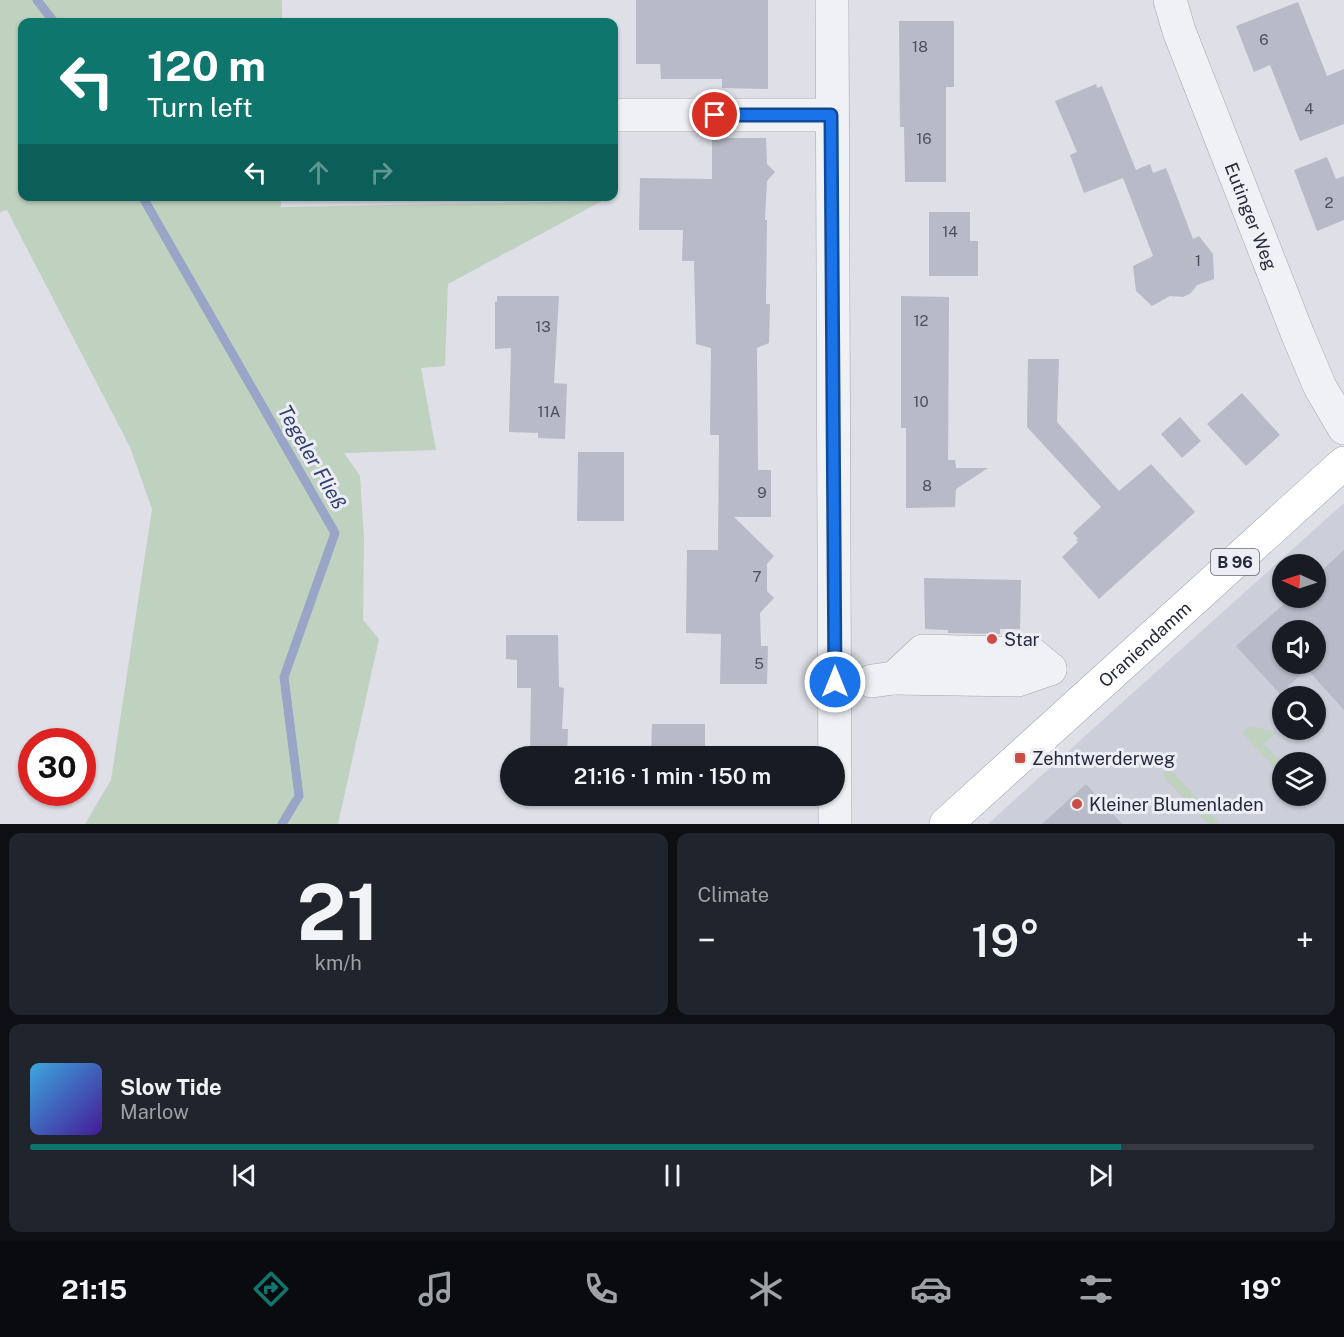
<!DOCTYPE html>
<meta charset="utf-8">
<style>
body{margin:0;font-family:"Public Sans",sans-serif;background:#20242c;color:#f1f3f6;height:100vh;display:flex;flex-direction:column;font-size:22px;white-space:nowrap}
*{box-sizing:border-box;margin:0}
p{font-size:20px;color:#9ea1a6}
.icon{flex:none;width:33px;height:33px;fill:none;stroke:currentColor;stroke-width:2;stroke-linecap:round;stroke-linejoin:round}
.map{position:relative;height:824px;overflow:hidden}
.panel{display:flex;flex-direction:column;gap:9px;padding:9px;background:#0d0f14;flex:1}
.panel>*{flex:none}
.guide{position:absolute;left:18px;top:18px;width:600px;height:183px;border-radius:12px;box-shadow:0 2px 4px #0004;background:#0f766e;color:#fff;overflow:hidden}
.needle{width:39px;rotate:273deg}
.fabs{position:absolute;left:1272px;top:554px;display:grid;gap:12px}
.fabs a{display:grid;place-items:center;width:54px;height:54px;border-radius:50%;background:#171b24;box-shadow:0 2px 4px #0004;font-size:30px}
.speed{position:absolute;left:18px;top:728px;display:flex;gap:12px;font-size:30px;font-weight:700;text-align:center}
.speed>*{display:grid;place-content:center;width:78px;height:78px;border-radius:50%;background:#171b24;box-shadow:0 2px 4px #0004;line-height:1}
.speed .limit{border:9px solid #d22;background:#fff;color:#111}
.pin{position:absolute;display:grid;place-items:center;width:51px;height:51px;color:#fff;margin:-26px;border:3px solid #fff;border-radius:50%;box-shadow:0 2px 6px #0007}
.me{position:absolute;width:66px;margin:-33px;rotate:0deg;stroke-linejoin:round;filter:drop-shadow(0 0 4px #0008)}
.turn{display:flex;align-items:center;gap:21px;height:126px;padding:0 30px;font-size:27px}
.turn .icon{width:78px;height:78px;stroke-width:2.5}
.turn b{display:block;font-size:42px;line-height:51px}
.lanes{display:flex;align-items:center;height:57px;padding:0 30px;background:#0003;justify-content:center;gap:30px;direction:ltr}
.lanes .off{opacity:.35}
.big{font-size:45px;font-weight:600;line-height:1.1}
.panel .tile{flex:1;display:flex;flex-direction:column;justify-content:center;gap:9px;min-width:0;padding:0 21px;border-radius:12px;background:#20242c}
.panel .dial{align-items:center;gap:0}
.dial b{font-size:78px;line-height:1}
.song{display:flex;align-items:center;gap:18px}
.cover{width:72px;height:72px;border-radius:9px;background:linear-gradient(135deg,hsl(200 70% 55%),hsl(260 70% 35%))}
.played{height:6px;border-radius:3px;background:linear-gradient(90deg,#0f766e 85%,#363941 85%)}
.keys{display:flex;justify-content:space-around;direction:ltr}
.heat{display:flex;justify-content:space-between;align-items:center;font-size:33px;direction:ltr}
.panel .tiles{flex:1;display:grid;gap:9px;grid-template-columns:1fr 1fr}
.tile:last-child{grid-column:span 2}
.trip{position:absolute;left:500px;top:746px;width:345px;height:60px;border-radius:30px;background:#171b24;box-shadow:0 2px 4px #0004;font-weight:600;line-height:60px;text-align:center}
.menu{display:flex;height:96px;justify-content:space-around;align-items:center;background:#090b0e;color:#9ea1a6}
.menu .icon{width:42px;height:42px}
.menu .selected{color:#0f766e}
.menu b{font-size:27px;color:#f1f3f6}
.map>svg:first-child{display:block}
.built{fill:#ccced9;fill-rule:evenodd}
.green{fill:#bfd1bf}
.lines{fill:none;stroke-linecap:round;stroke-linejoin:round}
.stream{stroke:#99a5c7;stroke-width:9}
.building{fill:#b8bac7;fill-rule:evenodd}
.minor-casing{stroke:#a3a5b1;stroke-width:34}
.major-casing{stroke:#9da1b2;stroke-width:34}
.minor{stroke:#f0f1f5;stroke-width:33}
.major{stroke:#fff;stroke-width:33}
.route-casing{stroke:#114b97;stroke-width:15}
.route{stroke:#1a73e8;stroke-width:10}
.poi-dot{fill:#cb4d44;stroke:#edeef5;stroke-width:2}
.labels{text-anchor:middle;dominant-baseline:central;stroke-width:6;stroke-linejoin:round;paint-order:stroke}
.number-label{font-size:15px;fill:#4b4e60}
.shield{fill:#edeef5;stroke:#626574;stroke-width:1.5}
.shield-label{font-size:16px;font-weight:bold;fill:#272a3d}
.street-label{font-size:18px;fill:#272a3d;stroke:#edeef5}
.poi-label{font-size:18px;fill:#272a3d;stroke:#edeef5;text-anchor:start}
.water-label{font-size:20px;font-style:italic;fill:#324070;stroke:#edeef5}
</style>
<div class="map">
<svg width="1344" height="824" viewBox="0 0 1344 824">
<rect width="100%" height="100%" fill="#dedfe7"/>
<path class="built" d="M1344,503v321h-356l139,-126zM1282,564h34v33h-34zM1282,630h34v33h-34zM1282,696h34v33h-34zM1282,762h34v33h-34z"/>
<path class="green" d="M0,0h282v22h-260v174h259v11l321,-6 -154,83 -3,82 -24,2 15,82 -92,3 16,23 4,63 -1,81 16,19 -41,185h-253l26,-44 41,-271 -22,-62 -123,-237 -7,2z
M1255,727l22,5 -13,12 18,19v13l-40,-43 6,-5z
M1169,768l51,56h-12l-46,-49z"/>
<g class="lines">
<path class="stream" d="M37,0l17,22
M142,196l193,337 -51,144 15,119 -17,28"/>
</g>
<path class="building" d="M636,0h132v89l-46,-1v-9h-61l-1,-15h-24z
M1298,2l29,74 17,-7v55l-44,17 -30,-76 -16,7 -18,-46z
M899,21h55v66h-8v95h-41l-1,-55h-4z
M1096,84l1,4 5,-2 34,84 14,-6 3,9 13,-5 27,71 6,-3 14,18 1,25 -17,6 -6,8 -8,4 -13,-1 -18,10 -16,-15 -3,-25 20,-10 -30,-78 -39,15 -14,-38 7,-3 -22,-51z
M712,138h54l1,26 8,8 -8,9 -2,39h2l-1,84h4l-1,39 -12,5 1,122h13v47h-37l40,39 -7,8v27l7,7 -14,15 1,33h7l-1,38h-47l1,-50 -35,-1 1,-83h31l1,-115h-9l1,-87 -15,-4 -2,-83h-12l1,-31h-44l1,-52 72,1z
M1327,157l9,22 8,-3v44l-27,11 -23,-61z
M929,212h41v29h8v35h-49z
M497,296h62l-5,87 13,1 -2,55 -27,-1v-5l-29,-1 2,-84 -16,1v-47h2z
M901,296l48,1 -1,163h7l1,8h32l-32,21 -1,18 -49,1v-80h-5z
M1028,359h31l-2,63 62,69 32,-27 44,48 -96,87 -37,-42 16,-15 -2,-2 2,-1 -5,-6 28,-26 -74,-80z
M1242,393l38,42 -34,31 -39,-42z
M1180,417l21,24 -19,17 -21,-24z
M578,452h46v69h-47z
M1344,550v160l-37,-41 -27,25 -44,-48 56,-49h24v-21zM1282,630h34v33h-34z
M924,578l97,2 -1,49h-20v5l-52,-1v-3l-23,-1z
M506,635h52l1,52 5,1 -2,41h6l-1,27h-37l1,-68h-14v-28l-11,-1z
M652,724h53v32h-54z
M1086,784l36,40h-80z"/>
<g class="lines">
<defs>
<g id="minor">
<path d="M832,0l3,824"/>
<path id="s1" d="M1170,0l9,31 119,304 22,52 24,41"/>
<path d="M614,115h217"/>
<path d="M894,678l124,2 32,-11"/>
<path d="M872,681l22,-3 29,-27 109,3 18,15"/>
</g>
<g id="major">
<path id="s2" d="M946,824l398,-361"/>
</g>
</defs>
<use href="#minor" class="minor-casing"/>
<use href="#major" class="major-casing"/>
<use href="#minor" class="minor"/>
<use href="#major" class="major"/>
</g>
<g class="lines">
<defs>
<path id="route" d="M715,115h116l4,567"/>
</defs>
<use href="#route" class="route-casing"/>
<use href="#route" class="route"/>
</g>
<g class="poi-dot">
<circle cx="992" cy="639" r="6"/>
<rect x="1014" y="752" width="12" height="12" rx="3"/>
<circle cx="1077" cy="804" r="6"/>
</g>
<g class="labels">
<g class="number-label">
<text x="1264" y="39">6</text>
<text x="920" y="46">18</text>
<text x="1309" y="108">4</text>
<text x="924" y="138">16</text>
<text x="1329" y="202">2</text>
<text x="950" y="231">14</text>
<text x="1198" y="260">1</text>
<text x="921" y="320">12</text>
<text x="543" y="326">13</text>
<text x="921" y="401">10</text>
<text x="549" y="411">11A</text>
<text x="927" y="485">8</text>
<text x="762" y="492">9</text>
<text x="757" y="576">7</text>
<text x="759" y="663">5</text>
</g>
<rect class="shield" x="1211" y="549" width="48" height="26" rx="4.5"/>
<g class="shield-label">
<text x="1235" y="562">B 96</text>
</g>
<g class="street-label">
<text stroke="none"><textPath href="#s1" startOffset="231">Eutinger Weg</textPath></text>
<text stroke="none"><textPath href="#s2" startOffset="268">Oraniendamm</textPath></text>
</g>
<g class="poi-label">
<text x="1004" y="639">Star</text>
<text x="1032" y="758">Zehntwerderweg</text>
<text x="1089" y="804">Kleiner Blumenladen</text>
</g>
<g class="water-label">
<text transform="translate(312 457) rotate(60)">Tegeler Fließ</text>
</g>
</g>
</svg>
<div class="fabs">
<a><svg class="needle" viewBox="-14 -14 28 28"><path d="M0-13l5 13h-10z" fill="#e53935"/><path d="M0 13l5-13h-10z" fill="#9ea1a6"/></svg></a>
<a><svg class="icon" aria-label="sound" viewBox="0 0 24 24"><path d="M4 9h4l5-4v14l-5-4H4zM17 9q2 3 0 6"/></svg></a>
<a><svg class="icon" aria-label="search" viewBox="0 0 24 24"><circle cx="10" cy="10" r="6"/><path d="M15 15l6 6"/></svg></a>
<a><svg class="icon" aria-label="layers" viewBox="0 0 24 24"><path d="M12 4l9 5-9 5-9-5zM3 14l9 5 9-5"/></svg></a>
</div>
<div class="speed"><div class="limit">30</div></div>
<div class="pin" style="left:715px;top:115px;background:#d93025"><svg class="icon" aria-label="arrive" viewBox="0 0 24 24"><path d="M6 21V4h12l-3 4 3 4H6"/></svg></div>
<svg class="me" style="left:835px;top:682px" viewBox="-20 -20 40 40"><circle r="17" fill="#1a73e8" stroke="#fff" stroke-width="3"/><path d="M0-11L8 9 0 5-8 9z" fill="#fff"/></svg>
<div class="trip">21:16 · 1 min · 150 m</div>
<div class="guide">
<div class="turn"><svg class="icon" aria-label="left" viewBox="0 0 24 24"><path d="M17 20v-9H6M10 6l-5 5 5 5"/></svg><div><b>120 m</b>Turn left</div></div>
<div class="lanes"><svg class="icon" aria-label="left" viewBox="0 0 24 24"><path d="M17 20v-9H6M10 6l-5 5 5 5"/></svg><svg class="icon off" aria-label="ahead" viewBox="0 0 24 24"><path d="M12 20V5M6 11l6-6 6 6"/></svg><svg class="icon off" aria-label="right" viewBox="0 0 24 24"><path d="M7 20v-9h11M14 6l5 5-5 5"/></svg></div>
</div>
</div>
<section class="panel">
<div class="tiles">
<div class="tile dial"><b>21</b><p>km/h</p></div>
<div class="tile"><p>Climate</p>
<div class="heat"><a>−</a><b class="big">19°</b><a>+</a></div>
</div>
<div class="tile">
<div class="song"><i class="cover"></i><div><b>Slow Tide</b><p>Marlow</p></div></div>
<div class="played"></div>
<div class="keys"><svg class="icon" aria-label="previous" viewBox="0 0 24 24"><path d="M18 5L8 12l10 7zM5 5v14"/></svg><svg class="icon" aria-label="pause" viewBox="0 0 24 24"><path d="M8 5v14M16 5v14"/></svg><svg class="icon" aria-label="next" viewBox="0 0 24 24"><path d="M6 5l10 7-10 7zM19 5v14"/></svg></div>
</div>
</div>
</section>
<nav class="menu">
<b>21:15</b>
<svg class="icon selected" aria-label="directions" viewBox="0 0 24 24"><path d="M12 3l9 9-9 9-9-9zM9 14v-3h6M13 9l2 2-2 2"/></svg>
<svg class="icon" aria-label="music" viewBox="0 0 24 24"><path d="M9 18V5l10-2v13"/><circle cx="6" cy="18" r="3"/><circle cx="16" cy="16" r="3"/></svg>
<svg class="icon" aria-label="phone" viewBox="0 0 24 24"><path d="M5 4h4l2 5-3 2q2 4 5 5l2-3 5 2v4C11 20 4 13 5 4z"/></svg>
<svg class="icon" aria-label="climate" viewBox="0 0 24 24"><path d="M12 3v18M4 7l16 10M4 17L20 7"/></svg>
<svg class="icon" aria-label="car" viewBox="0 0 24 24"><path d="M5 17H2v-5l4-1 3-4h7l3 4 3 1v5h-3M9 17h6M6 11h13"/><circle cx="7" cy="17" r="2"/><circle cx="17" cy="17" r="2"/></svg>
<svg class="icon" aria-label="filters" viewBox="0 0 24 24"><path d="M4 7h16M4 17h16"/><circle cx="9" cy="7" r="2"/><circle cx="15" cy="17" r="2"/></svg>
<b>19°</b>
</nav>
